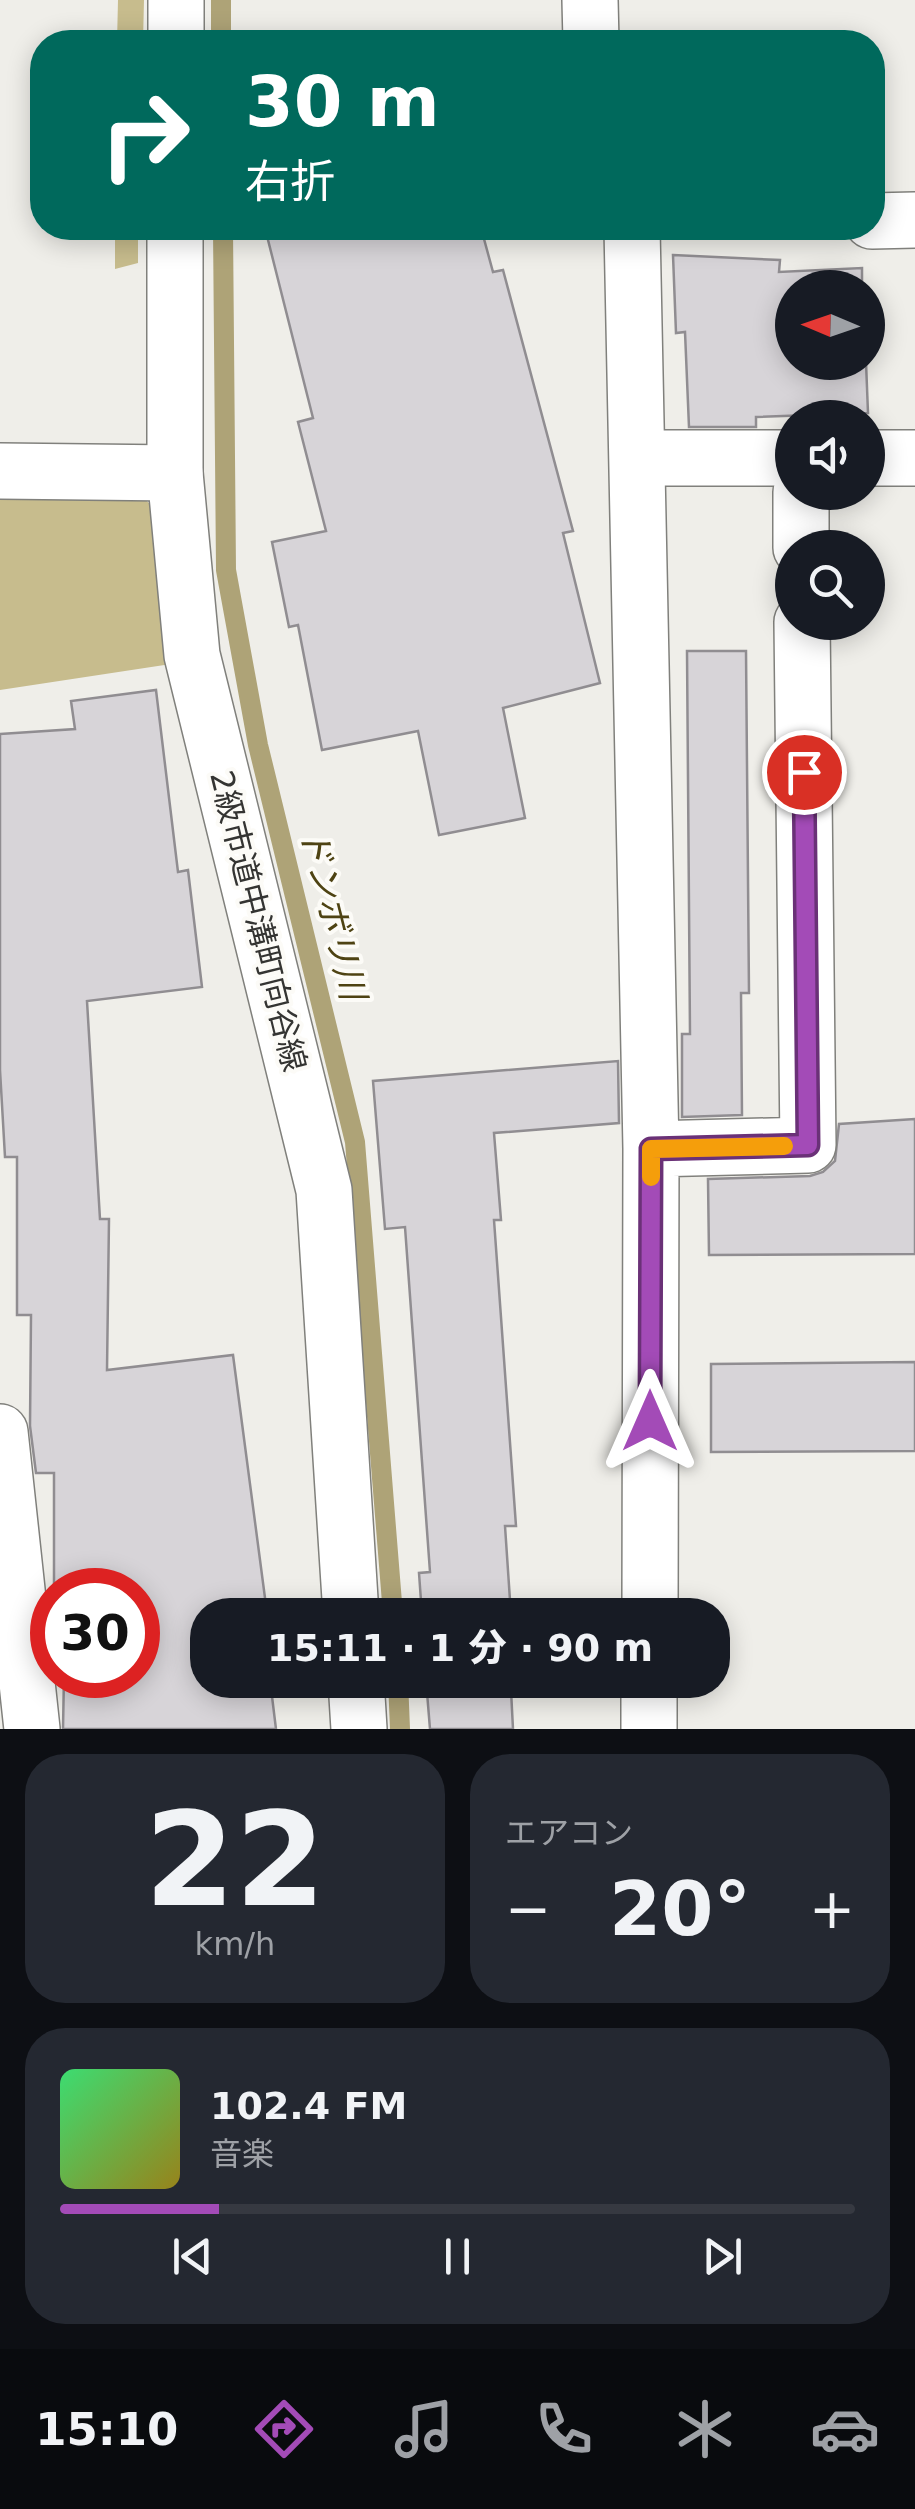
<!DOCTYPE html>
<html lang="ja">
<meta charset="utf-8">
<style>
body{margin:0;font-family:"DejaVu Sans","Noto Sans JP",sans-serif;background:#242831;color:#f1f3f6;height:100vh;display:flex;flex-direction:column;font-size:38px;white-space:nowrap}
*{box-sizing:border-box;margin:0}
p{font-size:32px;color:#9ea1a6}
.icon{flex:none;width:55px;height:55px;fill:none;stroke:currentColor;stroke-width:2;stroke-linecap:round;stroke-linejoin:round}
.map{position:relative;height:1729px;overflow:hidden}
.side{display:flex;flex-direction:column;gap:25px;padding:25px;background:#0d0f14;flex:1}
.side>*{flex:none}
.banner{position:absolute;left:30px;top:30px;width:855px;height:210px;border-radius:40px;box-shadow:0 5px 25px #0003;background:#00695c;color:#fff;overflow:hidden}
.needle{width:65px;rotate:272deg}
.controls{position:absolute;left:775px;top:270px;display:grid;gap:20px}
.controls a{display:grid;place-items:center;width:110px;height:110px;border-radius:50%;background:#171b24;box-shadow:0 5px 25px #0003;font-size:50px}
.speed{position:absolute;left:30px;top:1568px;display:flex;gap:20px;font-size:50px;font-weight:700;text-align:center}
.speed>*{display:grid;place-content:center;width:130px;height:130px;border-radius:50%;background:#171b24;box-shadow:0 5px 25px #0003;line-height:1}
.speed .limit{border:15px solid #d22;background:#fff;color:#111}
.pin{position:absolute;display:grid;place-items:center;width:85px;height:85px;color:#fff;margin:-42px;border:5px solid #fff;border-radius:50%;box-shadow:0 2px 10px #0007}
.me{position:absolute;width:110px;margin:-55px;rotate:0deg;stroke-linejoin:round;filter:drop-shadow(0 0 8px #0008)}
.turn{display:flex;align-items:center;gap:35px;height:210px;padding:0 50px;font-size:45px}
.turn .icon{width:130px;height:130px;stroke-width:2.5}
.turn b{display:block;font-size:70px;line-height:85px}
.big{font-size:75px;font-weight:800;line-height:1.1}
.side .tile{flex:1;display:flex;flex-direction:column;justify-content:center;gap:15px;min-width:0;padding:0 35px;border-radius:40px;background:#242831}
.side .dial{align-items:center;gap:0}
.dial b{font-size:130px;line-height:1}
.song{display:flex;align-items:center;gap:30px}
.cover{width:120px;height:120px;border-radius:15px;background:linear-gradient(135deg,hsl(140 70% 55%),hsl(50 70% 35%))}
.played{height:10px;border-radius:5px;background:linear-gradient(90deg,#a34bb7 20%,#363941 20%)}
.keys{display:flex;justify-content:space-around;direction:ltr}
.heat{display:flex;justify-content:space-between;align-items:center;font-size:55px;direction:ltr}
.side .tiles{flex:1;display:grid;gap:25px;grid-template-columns:1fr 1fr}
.tile:last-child{grid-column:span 2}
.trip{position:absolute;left:190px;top:1598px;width:540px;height:100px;border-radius:40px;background:#171b24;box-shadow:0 5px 25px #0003;font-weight:800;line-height:100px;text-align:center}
.tab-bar{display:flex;height:160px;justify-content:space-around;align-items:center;background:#090b0e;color:#9ea1a6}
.tab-bar .icon{width:70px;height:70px}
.tab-bar .current{color:#a34bb7}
.tab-bar b{font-size:45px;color:#f1f3f6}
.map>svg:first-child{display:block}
.green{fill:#c7bc8d}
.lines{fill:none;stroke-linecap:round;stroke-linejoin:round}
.stream{stroke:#aea377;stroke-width:20}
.building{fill:#d7d4d8;stroke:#908d91;stroke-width:2.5}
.street-casing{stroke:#80807c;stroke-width:58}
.secondary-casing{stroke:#80807c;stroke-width:58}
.street{stroke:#fff;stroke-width:55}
.secondary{stroke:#fff;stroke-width:55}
.route-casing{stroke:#6a3177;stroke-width:25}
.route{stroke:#a34bb7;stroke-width:18}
.slow{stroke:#f59e0b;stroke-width:18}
.labels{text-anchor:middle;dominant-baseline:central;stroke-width:8;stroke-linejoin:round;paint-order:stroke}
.street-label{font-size:32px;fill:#343432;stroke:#fcfbf7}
.water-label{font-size:35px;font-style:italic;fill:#4e4313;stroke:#fcfbf7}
</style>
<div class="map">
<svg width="915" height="1729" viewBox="0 0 915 1729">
<rect width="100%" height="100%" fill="#efeee9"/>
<path class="green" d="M118,0h26l-1,42h-26z
M115,228h23v35l-23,6z
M0,491h135l22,19 14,154 -171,26z"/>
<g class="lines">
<path class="stream" d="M221,0v42
M223,228l3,342 32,175 97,397 38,473
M398,1680l2,49"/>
</g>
<path class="building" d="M265,228h216l12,44 10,-2 70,261 -10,2 37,150 -97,25 22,110 -86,17 -21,-104 -96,19 -24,-125 -9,2 -17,-85 54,-11 -28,-109 15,-4z
M673,255l107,5 -1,12 83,-4v20h-70v74h74l2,51 -112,4v10h-67l-4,-95 -9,1z
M687,651h59l3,342h-8l1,122 -60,2v-83h8z
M156,690l22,182 10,-2 14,117 -115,14 13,218h9l-2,151 126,-15 34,258 -59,2v65h62l6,49h-213l1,-54h74v-85h-84v-117h-18l-6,-47 1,-111h-14v-158h-12l-5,-87v-336l75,-5 -4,-28z
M618,1061l1,62 -125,10 7,87h-7l22,306h-11l6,89h-89l-3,-42 11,-1 -25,-345 -20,2 -12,-148z
M915,1119v135l-206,1 -1,-76 102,-3 13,-4 12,-11 4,-37z
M915,1362v89l-204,1v-88z
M426,1680h90v10h-5l2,39h-83z"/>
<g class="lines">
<defs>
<path id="street" d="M590,0l1,42
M872,221l43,-1
M632,228l19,921 -1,466
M637,458h155
M868,458h47
M0,471l175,2
M801,492v56
M651,1149l157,-4 -6,-523
M0,1432l32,297
M649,1729v-49"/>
<path id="secondary" d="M176,42v-42
M175,228v245l17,182 132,535 27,425
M356,1680l3,49"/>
</defs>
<use href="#street" class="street-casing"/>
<use href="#secondary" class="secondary-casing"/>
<use href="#street" class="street"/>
<use href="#secondary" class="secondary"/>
</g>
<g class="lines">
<defs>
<path id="route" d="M650,1421l1,-272 157,-4 -4,-373"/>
</defs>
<use href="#route" class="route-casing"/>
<use href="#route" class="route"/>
<path class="slow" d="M651,1177v-28l133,-3"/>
</g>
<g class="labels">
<g class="street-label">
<text transform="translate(258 921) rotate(76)">2級市道中溝町向谷線</text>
</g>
<g class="water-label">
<text transform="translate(333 914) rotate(76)">ドンボリ川</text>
</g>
</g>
</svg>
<div class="controls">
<a><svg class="needle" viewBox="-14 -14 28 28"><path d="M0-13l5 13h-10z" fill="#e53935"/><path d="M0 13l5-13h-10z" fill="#9ea1a6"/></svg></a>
<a><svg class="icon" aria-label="sound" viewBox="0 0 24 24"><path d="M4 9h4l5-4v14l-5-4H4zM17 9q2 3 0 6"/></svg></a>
<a><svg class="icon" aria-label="search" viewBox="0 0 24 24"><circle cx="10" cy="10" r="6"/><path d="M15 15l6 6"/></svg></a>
</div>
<div class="speed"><div class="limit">30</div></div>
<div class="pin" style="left:804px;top:772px;background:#d93025"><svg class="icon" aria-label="arrive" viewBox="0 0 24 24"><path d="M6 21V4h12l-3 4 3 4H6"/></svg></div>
<svg class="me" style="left:650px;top:1421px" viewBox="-20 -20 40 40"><path d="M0-17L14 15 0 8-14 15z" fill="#a34bb7" stroke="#fff" stroke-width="4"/></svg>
<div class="trip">15:11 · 1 分 · 90 m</div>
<div class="banner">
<div class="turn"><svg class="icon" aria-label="right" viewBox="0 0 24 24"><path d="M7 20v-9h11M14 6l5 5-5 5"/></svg><div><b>30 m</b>右折</div></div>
</div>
</div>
<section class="side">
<div class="tiles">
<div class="tile dial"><b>22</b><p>km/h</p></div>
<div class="tile"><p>エアコン</p>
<div class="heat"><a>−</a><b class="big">20°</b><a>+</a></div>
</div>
<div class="tile">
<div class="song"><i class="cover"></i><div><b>102.4 FM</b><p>音楽</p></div></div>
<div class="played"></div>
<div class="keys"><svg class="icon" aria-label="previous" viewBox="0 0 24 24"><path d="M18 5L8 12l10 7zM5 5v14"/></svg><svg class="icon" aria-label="pause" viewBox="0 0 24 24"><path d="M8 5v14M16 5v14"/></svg><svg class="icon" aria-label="next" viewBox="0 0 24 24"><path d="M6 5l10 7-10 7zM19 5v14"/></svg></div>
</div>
</div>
</section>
<nav class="tab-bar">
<b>15:10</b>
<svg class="icon current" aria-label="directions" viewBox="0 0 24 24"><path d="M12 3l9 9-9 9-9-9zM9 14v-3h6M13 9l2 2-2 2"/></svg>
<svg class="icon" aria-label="music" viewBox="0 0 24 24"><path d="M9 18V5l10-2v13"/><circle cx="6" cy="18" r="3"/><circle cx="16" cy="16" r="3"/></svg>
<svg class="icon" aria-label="phone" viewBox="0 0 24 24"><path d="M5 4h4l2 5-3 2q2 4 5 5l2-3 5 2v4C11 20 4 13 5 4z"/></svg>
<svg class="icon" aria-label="climate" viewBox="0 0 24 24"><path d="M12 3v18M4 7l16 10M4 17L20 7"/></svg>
<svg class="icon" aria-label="car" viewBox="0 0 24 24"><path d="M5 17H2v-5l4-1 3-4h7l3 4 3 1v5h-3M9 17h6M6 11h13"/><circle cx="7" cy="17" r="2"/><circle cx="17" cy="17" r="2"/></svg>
</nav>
